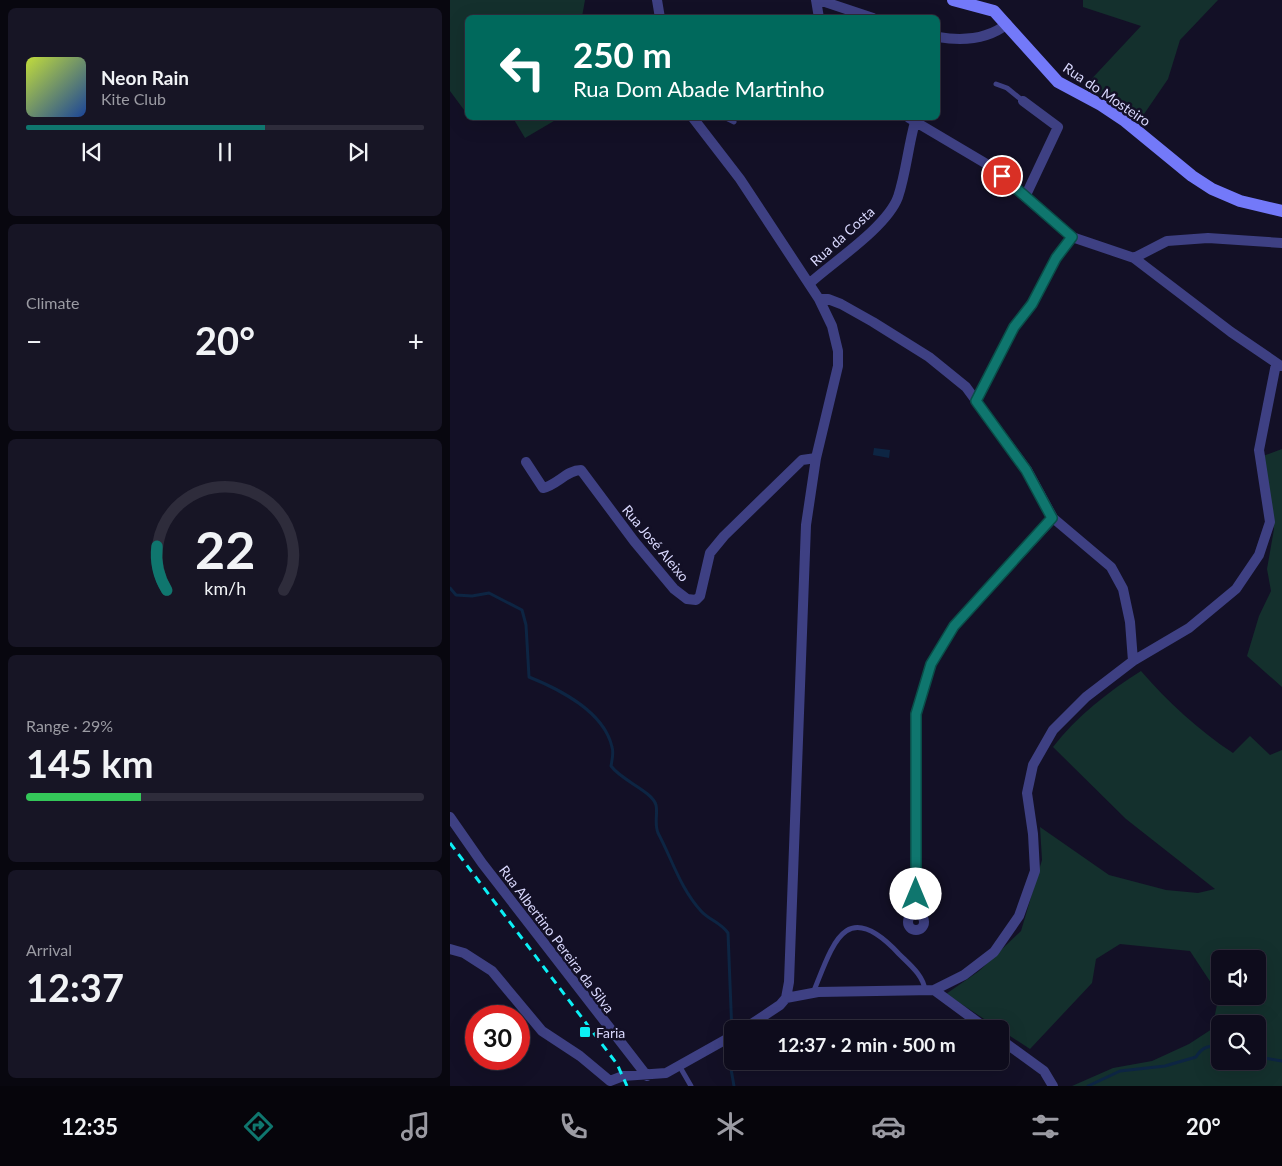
<!DOCTYPE html>
<meta charset="utf-8">
<style>
body{margin:0;font-family:Lato,sans-serif;background:#171525;color:#f1f3f6;height:100vh;display:flex;flex-direction:column;font-size:19px;white-space:nowrap}
*{box-sizing:border-box;margin:0}
p{font-size:16px;color:#9b9ba3}
.icon{flex:none;width:28px;height:28px;fill:none;stroke:currentColor;stroke-width:2;stroke-linecap:round;stroke-linejoin:round}
.map{position:relative;flex:1;overflow:hidden}
.sheet{display:flex;flex-direction:column;gap:8px;padding:8px;background:#08070f;width:450px}
.sheet>*{flex:none}
.top-card{position:absolute;left:15px;top:15px;width:475px;height:105px;border-radius:8px;box-shadow:0 5px 20px #0002,0 0 0 1px #2e2c3b;background:#00695c;color:#fff;overflow:hidden}
.fabs{position:absolute;left:761px;top:950px;display:grid;gap:10px}
.fabs a{display:grid;place-items:center;width:55px;height:55px;border-radius:8px;background:#0e0c1c;box-shadow:0 5px 20px #0002,0 0 0 1px #2e2c3b;font-size:25px}
.speed{position:absolute;left:15px;top:1005px;display:flex;gap:10px;font-size:25px;font-weight:700;text-align:center}
.speed>*{display:grid;place-content:center;width:65px;height:65px;border-radius:50%;background:#0e0c1c;box-shadow:0 5px 20px #0002,0 0 0 1px #2e2c3b;line-height:1}
.speed .limit{border:8px solid #d22;background:#fff;color:#111}
.pin{position:absolute;display:grid;place-items:center;width:42px;height:42px;color:#fff;margin:-21px;border:2px solid #fff;border-radius:50%;box-shadow:0 1px 5px #0007}
.me{position:absolute;width:55px;margin:-28px;rotate:0deg;stroke-linejoin:round;filter:drop-shadow(0 0 4px #0008)}
.turn{display:flex;align-items:center;gap:18px;height:105px;padding:0 25px;font-size:22px}
.turn .icon{width:65px;height:65px;stroke-width:2.5}
.turn b{display:block;font-size:35px;line-height:42px}
.big{font-size:38px;font-weight:700;line-height:1.1}
.sheet .tile{flex:1;display:flex;flex-direction:column;justify-content:center;gap:8px;min-width:0;padding:0 18px;border-radius:8px;background:#171525}
.sheet .dial{align-items:center;gap:0}
.dial svg{height:130px;overflow:visible;fill:none;stroke:#2e2c3b;stroke-width:7;stroke-linecap:round;text-anchor:middle}
.dial text{fill:#f1f3f6;stroke:none}
.song{display:flex;align-items:center;gap:15px}
.cover{width:60px;height:60px;border-radius:8px;background:linear-gradient(135deg,hsl(70 70% 55%),hsl(220 70% 35%))}
.played{height:5px;border-radius:2px;background:linear-gradient(90deg,#0f766e 60%,#2e2c3b 60%)}
.keys{display:flex;justify-content:space-around;direction:ltr}
.heat{display:flex;justify-content:space-between;align-items:center;font-size:28px;direction:ltr}
.charge{height:8px;border-radius:4px;background:linear-gradient(90deg,#34c759 29%,#2e2c3b 0)}
.trip{position:absolute;left:274px;top:1020px;width:285px;height:50px;border-radius:8px;background:#0e0c1c;box-shadow:0 5px 20px #0002,0 0 0 1px #2e2c3b;font-weight:700;line-height:50px;text-align:center}
.menu{display:flex;height:80px;justify-content:space-around;align-items:center;background:#06050b;color:#9b9ba3}
.menu .icon{width:35px;height:35px}
.menu .selected{color:#0f766e}
.menu b{font-size:22px;color:#f1f3f6}
main{display:flex;flex:1;min-height:0}
.map>svg:first-child{display:block}
.green{fill:#14302d;fill-rule:evenodd}
.water{fill:#0d2543}
.lines{fill:none;stroke-linecap:round;stroke-linejoin:round}
.stream{stroke:#0d2543;stroke-width:3}
.service{stroke:#3e4083;stroke-width:5}
.minor{stroke:#3e4083;stroke-width:10}
.secondary{stroke:#7379f9;stroke-width:12}
.rail{stroke:#0ceff5;stroke-width:3;stroke-dasharray:8 6;stroke-linecap:butt}
.route-casing{stroke:#0a4d48;stroke-width:12}
.route{stroke:#0f766e;stroke-width:9}
.poi-dot{fill:#0ceff5;stroke:#131026;stroke-width:2}
.labels{text-anchor:middle;dominant-baseline:central;stroke-width:5;stroke-linejoin:round;paint-order:stroke}
.street-label{font-size:14px;fill:#d9d8fd;stroke:#131026}
.poi-label{font-size:14px;fill:#d9d8fd;stroke:#131026;text-anchor:start}
</style>
<main>
<section class="sheet">
<div class="tile">
<div class="song"><i class="cover"></i><div><b>Neon Rain</b><p>Kite Club</p></div></div>
<div class="played"></div>
<div class="keys"><svg class="icon" aria-label="previous" viewBox="0 0 24 24"><path d="M18 5L8 12l10 7zM5 5v14"/></svg><svg class="icon" aria-label="pause" viewBox="0 0 24 24"><path d="M8 5v14M16 5v14"/></svg><svg class="icon" aria-label="next" viewBox="0 0 24 24"><path d="M6 5l10 7-10 7zM19 5v14"/></svg></div>
</div>
<div class="tile"><p>Climate</p>
<div class="heat"><a>−</a><b class="big">20°</b><a>+</a></div>
</div>
<div class="tile dial"><svg viewBox="0 0 100 80">
<path d="M14 69A42 42 0 1 1 86 69"/>
<path d="M14 69A42 42 0 0 1 8 42" stroke="#0f766e"/>
<text x="50" y="56" font-size="32" font-weight="700">22</text>
<text x="50" y="72" font-size="11">km/h</text>
</svg></div>
<div class="tile"><p>Range · 29%</p><b class="big">145 km</b><div class="charge"></div></div>
<div class="tile"><p>Arrival</p><b class="big">12:37</b></div>
</section>
<div class="map">
<svg width="832" height="1086" viewBox="0 0 832 1086">
<rect width="100%" height="100%" fill="#131026"/>
<path class="green" d="M0,0h135l-3,17 -114,1 -1,96 -17,-23z
M633,0h135l-38,40 -12,39 -26,38 -57,-31 56,-60 -58,-19z
M63,118h46l-34,20z
M832,449v238l-35,-31 12,-40 12,-25 -4,-22 7,-40 -11,-73z
M691,671c27,31 57,59 92,82l17,-17 20,19 12,-5v336h-210l41,-18 39,-7 37,-17 23,-15 7,-34 -29,-44 -70,-7 -24,15 -4,24 -62,66 -84,-55 33,-23 42,-40 21,-71 -2,-33 69,48 57,15 32,3 17,-4 -89,-70 -73,-72c23,-30 56,-56 88,-76zM770,959h38v37h-38zM770,1024h38v37h-38z"/>
<path class="water" d="M424,448l16,2 -1,8 -16,-3z"/>
<g class="lines">
<path class="stream" d="M0,588l6,7 16,1 17,-3 33,17 4,15 3,52c30,12 75,35 83,70 2,6 0,13 -1,19 11,15 41,25 45,39 2,9 -2,18 2,28 14,26 22,55 43,78 8,9 19,11 27,22l4,101
M282,1056l-1,13 3,17
M808,1057l24,4
M638,1086l32,-15 45,-5 31,-9c6,-10 13,-12 24,-10"/>
<path class="service" d="M546,84l11,4 16,13
M276,118l8,4
M363,993c20,-49 32,-97 86,-39 11,11 24,21 26,36
M230,1067l11,19"/>
<path class="minor" d="M207,0l3,18
M366,0l3,18
M369,0l54,18
M488,37c24,4 49,3 69,-13
M573,101l35,26 -33,70
M243,118l47,61 79,120 13,27 6,25v15l-22,92 -10,67 -17,457 -3,16 -6,7 -36,24
M459,118l81,48 82,71 62,21 97,74 50,34
M684,258l33,-17 41,-3 74,5
M360,283c23,-21 77,-56 88,-86 8,-24 10,-50 17,-75
M369,299h9l13,5 32,18 56,35 37,30 61,83 26,48 58,49 12,22 7,33 3,39
M526,401l38,-74 18,-24 24,-45 16,-21
M76,462l17,26c14,-3 24,-18 38,-18l53,71 40,48 13,10 9,1 4,-4 10,-43 14,-17 78,-76 14,-2
M0,817l32,46 165,213
M467,913l-1,-198 15,-51 23,-38 99,-108
M458 922a8 8 0 1 1 16 0a8 8 0 1 1-16 0Z
M0,949l14,4 28,18 50,60 38,25 30,25
M484,990l53,39
M336,998l32,-6 116,-2 30,-15 30,-23 25,-36 16,-45 -2,-37 -6,-41 6,-28 20,-35 33,-33 47,-36 56,-33 47,-39 23,-34 11,-33 -11,-72 17,-86
M550,1039l44,32 9,15
M160,1081l13,-5 43,-3 66,-37"/>
<path class="secondary" d="M503,0l41,11 64,71 43,23 24,16 67,55 20,13 28,12 42,10"/>
<path class="rail" d="M0,843l167,221 10,22"/>
</g>
<g class="lines">
<defs>
<path id="route" d="M466,894v-180l15,-50 23,-38 98,-108 -26,-48 -50,-69 38,-74 18,-23 24,-46 16,-21 -70,-61"/>
</defs>
<use href="#route" class="route-casing"/>
<use href="#route" class="route"/>
</g>
<rect class="poi-dot" x="129" y="1026" width="12" height="12" rx="2.5"/>
<g class="labels">
<g class="street-label">
<text transform="translate(657 94) rotate(34)">Rua do Mosteiro</text>
<text transform="translate(392 236) rotate(-42)">Rua da Costa</text>
<text transform="translate(206 543) rotate(50)">Rua José Aleixo</text>
<text transform="translate(107 939) rotate(53)">Rua Albertino Pereira da Silva</text>
</g>
<g class="poi-label">
<text x="146" y="1032">Faria</text>
</g>
</g>
</svg>
<div class="fabs">
<a><svg class="icon" aria-label="sound" viewBox="0 0 24 24"><path d="M4 9h4l5-4v14l-5-4H4zM17 9q2 3 0 6"/></svg></a>
<a><svg class="icon" aria-label="search" viewBox="0 0 24 24"><circle cx="10" cy="10" r="6"/><path d="M15 15l6 6"/></svg></a>
</div>
<div class="speed"><div class="limit">30</div></div>
<div class="pin" style="left:552px;top:176px;background:#d93025"><svg class="icon" aria-label="arrive" viewBox="0 0 24 24"><path d="M6 21V4h12l-3 4 3 4H6"/></svg></div>
<svg class="me" style="left:466px;top:894px" viewBox="-20 -20 40 40"><circle r="19" fill="#fff"/><path d="M0-13L10 11 0 6-10 11z" fill="#0f766e"/></svg>
<div class="trip">12:37 · 2 min · 500 m</div>
<div class="top-card">
<div class="turn"><svg class="icon" aria-label="left" viewBox="0 0 24 24"><path d="M17 20v-9H6M10 6l-5 5 5 5"/></svg><div><b>250 m</b>Rua Dom Abade Martinho</div></div>
</div>
</div>
</main>
<nav class="menu">
<b>12:35</b>
<svg class="icon selected" aria-label="directions" viewBox="0 0 24 24"><path d="M12 3l9 9-9 9-9-9zM9 14v-3h6M13 9l2 2-2 2"/></svg>
<svg class="icon" aria-label="music" viewBox="0 0 24 24"><path d="M9 18V5l10-2v13"/><circle cx="6" cy="18" r="3"/><circle cx="16" cy="16" r="3"/></svg>
<svg class="icon" aria-label="phone" viewBox="0 0 24 24"><path d="M5 4h4l2 5-3 2q2 4 5 5l2-3 5 2v4C11 20 4 13 5 4z"/></svg>
<svg class="icon" aria-label="climate" viewBox="0 0 24 24"><path d="M12 3v18M4 7l16 10M4 17L20 7"/></svg>
<svg class="icon" aria-label="car" viewBox="0 0 24 24"><path d="M5 17H2v-5l4-1 3-4h7l3 4 3 1v5h-3M9 17h6M6 11h13"/><circle cx="7" cy="17" r="2"/><circle cx="17" cy="17" r="2"/></svg>
<svg class="icon" aria-label="filters" viewBox="0 0 24 24"><path d="M4 7h16M4 17h16"/><circle cx="9" cy="7" r="2"/><circle cx="15" cy="17" r="2"/></svg>
<b>20°</b>
</nav>
